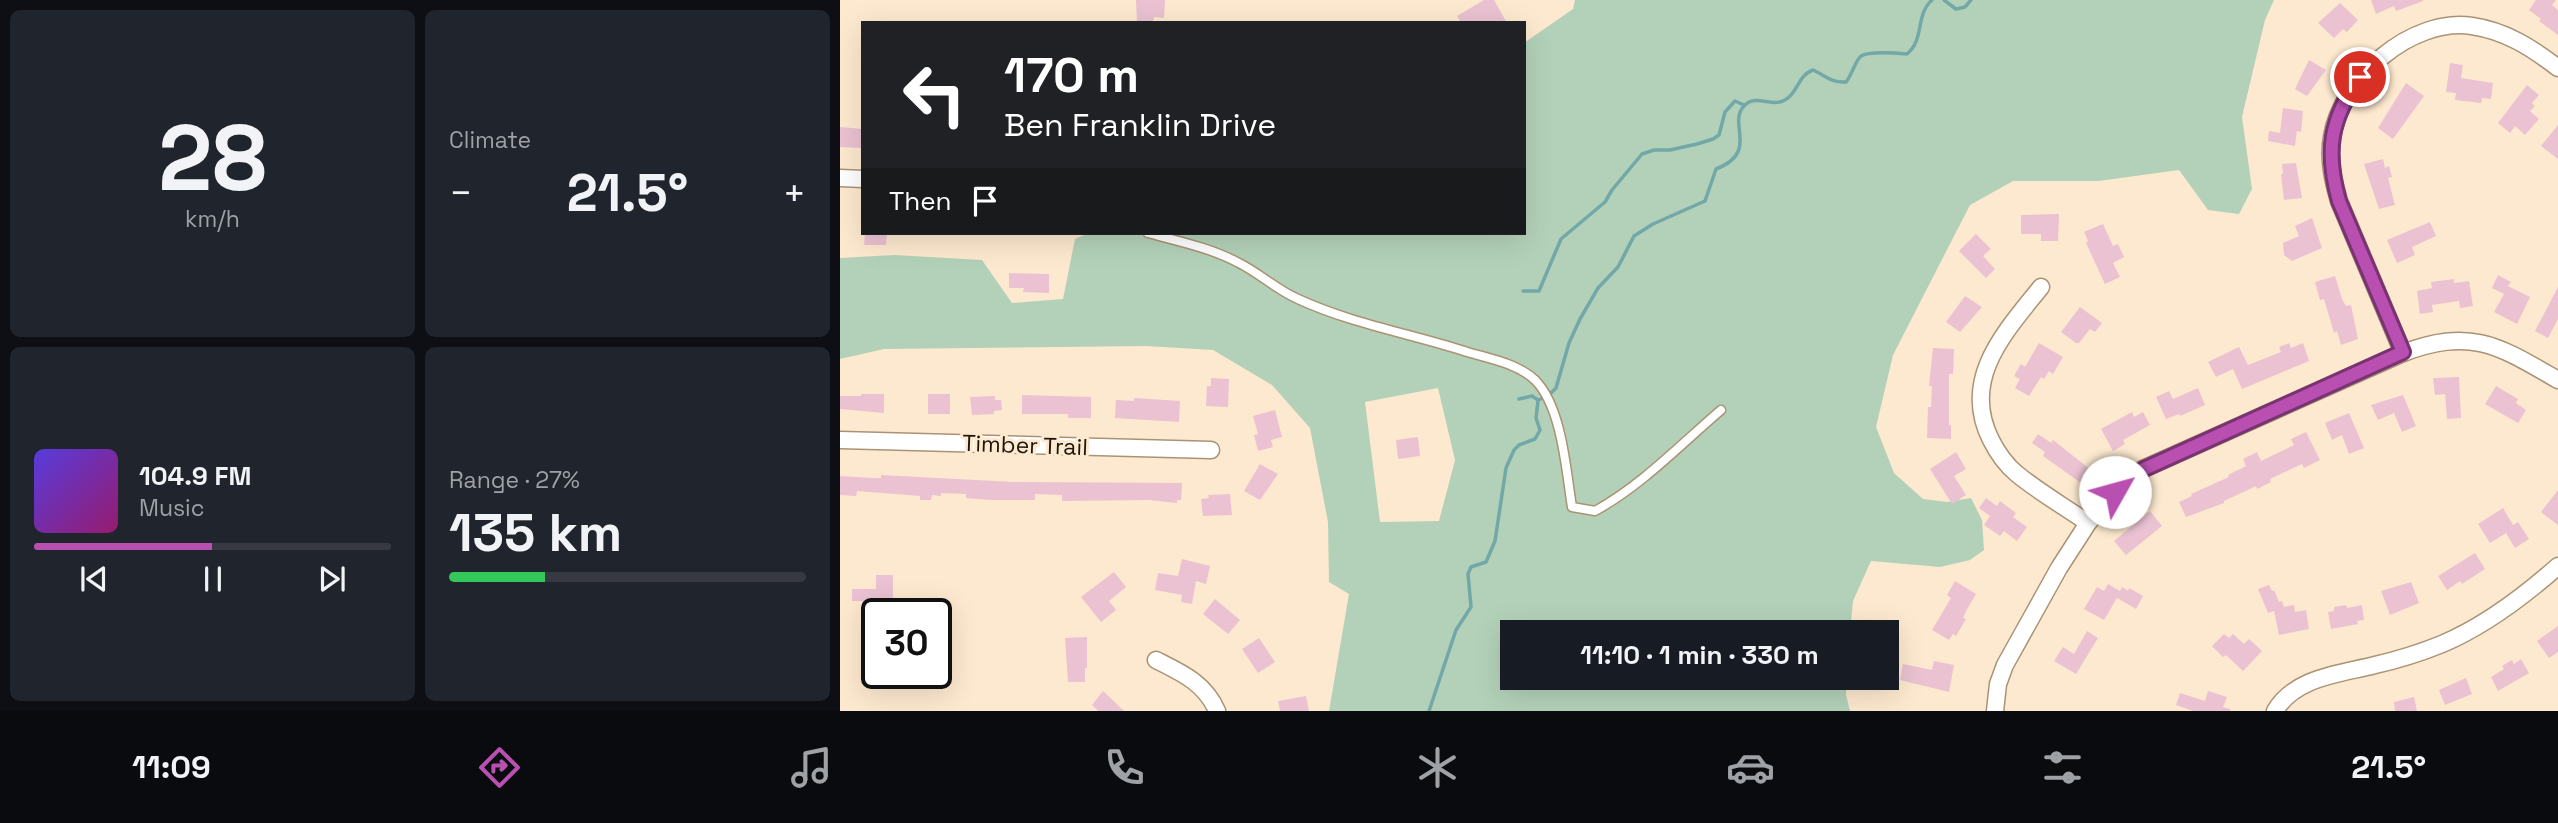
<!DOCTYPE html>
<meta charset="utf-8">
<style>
body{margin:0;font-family:"Space Grotesk",sans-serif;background:#20242c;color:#f1f3f6;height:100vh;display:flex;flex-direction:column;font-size:26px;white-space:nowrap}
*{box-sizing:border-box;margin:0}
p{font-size:23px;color:#9ea1a6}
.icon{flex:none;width:38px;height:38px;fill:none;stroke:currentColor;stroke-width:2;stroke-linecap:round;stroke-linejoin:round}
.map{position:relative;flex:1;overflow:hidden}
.drawer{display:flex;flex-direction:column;gap:10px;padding:10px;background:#0d0f14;width:840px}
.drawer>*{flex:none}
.guide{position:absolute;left:21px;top:21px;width:665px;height:214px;border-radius:0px;box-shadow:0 7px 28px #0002;background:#202124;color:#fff;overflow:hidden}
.speed{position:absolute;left:21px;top:598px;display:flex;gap:14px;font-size:35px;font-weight:700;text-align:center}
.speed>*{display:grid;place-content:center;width:91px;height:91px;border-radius:50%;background:#171b24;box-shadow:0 7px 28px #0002;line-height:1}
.speed .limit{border:4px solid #111;border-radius:10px;background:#fff;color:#111}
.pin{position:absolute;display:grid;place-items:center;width:60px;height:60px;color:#fff;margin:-30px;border:4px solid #fff;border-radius:50%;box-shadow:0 2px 7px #0007}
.me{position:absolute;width:77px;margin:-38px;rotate:52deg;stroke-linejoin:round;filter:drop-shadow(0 0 5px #0008)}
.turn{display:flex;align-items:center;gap:24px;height:147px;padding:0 28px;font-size:32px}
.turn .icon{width:91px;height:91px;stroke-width:2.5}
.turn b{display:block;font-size:49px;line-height:60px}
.then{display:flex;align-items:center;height:66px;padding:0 28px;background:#0003;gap:14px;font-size:26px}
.big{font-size:52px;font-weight:700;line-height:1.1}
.drawer .widget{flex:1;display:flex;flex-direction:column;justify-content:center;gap:10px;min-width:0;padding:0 24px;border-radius:10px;background:#20242c}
.drawer .dial{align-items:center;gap:0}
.dial b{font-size:91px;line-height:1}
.song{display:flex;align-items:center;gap:21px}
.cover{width:84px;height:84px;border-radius:10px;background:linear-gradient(135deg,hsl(250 70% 55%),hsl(320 70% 35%))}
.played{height:7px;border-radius:4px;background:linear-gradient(90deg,#b94fb0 50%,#363941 50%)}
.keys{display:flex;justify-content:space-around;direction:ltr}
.heat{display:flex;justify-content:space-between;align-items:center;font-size:38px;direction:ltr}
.charge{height:10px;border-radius:5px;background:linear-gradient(90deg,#34c759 27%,#363941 0)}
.drawer .tiles{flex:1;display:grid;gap:10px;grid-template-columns:repeat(2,1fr)}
.trip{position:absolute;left:660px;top:620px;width:399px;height:70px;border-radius:0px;background:#171b24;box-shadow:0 7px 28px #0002;font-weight:700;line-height:70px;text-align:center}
.menu{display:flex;height:112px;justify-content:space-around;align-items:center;background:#090b0e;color:#9ea1a6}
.menu .icon{width:49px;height:49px}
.menu .current{color:#b94fb0}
.menu b{font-size:32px;color:#f1f3f6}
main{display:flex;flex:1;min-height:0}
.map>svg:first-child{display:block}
.green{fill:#b3d1b8;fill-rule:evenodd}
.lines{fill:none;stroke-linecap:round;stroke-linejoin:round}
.stream{stroke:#73a8a8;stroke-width:3.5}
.building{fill:#eac2d2}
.lane-casing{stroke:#aa9375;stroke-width:11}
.street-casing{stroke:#aa9375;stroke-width:19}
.lane{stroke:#fff;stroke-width:8}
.street{stroke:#fff;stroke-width:16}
.route-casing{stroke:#783372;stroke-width:18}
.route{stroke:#b94fb0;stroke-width:12}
.labels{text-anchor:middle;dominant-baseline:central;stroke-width:6;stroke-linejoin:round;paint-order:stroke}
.street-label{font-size:23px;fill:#1d1509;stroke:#fde9cf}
</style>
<main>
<section class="drawer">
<div class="tiles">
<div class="widget dial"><b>28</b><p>km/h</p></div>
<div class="widget"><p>Climate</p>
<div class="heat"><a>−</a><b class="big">21.5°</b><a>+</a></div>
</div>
<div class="widget">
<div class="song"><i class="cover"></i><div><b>104.9 FM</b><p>Music</p></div></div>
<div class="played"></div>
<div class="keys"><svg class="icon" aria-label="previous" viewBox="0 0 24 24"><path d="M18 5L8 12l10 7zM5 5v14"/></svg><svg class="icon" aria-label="pause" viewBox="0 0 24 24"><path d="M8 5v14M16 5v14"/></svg><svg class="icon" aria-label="next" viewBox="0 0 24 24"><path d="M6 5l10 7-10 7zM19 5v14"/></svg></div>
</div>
<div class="widget"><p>Range · 27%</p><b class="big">135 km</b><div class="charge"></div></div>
</div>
</section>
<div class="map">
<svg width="1718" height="711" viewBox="0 0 1718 711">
<rect width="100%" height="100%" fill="#fde9cf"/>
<path class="green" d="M735,0h699l-9,20 -23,97 10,72 -13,25 -31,-4 -29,-40 -80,11h-86l-43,24 -77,150 -17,72 18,46 29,26 24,3 24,-4 11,22 2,30 -14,10 -30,7 -69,-6 -18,40 -3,31h-338v45h335l-1,18 4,16h-521l20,-117 -20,-12 -1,-60 -18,-94 -38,-43 -59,-35 -67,-4 -262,3 -44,10v-101l54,-3 88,5 30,43 51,-4 12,-60 14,-6h435v-190l49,-34zM598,388l17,72 -16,61 -59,1 -15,-120z"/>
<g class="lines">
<path class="stream" d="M1104,0l12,9 9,-2 6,-7
M683,291h16l22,-52 44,-37 7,-12 30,-36 12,-4h16l27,-6 16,-5 6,-4 6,-23 10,-11 9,4
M679,399l13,-3 6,4
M698,400l10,-4 8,-8 13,-45 11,-24 18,-31 20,-21 16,-31 19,-12 52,-23 11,-32c44,-17 11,-45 28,-63 12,-13 27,2 41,-6 13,-7 13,-25 28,-30 13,6 18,13 33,12 6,-7 9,-21 15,-26 7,-5 36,-3 46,-2 18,-15 8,-39 25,-54
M589,711l27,-81 15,-23 -3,-33 3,-7 15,-5 9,-21 11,-73 8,-18 5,-5 16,-6 5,-9 -4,-12 2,-17"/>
</g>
<path class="building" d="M296,0h29l-1,18 -10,-1 -1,6h-16z
M644,0h10l13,23h-46l-4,-7z
M1531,0h52v1l-27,10 -2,-5 -18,8z
M1696,0h20l-4,5 6,5v25l-19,-14 2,-2 -12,-9z
M1500,3l18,17 -11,12 -4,-3 -9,9 -16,-15z
M1469,60l17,10 -19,26 -12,-7z
M1610,63l13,2 -2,13 32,5 -2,16 -9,-1 -1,5 -26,-3 1,-7 -10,-1z
M1566,83l18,13 -31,43 -15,-11z
M1687,85l12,10 -7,8 3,3 -5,5 9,8 -14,16 -10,-9 -5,7 -12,-10z
M1443,108l20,3 -2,21 -4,-1 -2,15 -27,-5 1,-10 11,2z
M1718,125v34l-17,-13z
M0,127l23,2v19l-23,-1z
M1543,159l2,9 4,-2 3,11 -4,1 7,27 -16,4 -15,-45z
M1456,163l6,35 -18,2 -3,-26h2l-1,-10z
M1219,214l-1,27h-17v-7h-20v-19z
M1472,218l10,30 -30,13 -8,-6 -1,-12 16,-7 -4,-10z
M1590,222l6,14 -24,11 3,8 -18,8 -10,-23z
M1263,224l10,22 5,-2 6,13 -11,6 7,14 -15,7 -19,-41 2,-2 -4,-9z
M25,233h22l-1,12h-22z
M1136,234l15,15 -8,7 12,13 -9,9 -27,-27z
M169,273l40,1v19l-26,-1 1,-4h-15z
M1658,275l13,7 -3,4 22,11 -13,27 -23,-12 10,-18 -12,-6z
M1495,276l7,23 4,7 5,-1 7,34 -17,6 -4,-14 -3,2 -10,-34 -4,1 -5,-18z
M1614,279v4l15,-2 4,25 -13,2 -1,-7 -27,4 1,7 -13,2 -3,-23 15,-3 -1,-6z
M1718,287v32l-10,19 -13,-7z
M1125,296l17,11 -22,25 -14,-10z
M1240,307l22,16 -7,9 -5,-3 -11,14h-3l-15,-11z
M1199,343l24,14 -10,17 -4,-3 -5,8 -3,-2 -12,19 -14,-8 5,-9 -6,-3 7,-12 4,3z
M1449,343l2,5 12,-5 6,18 -67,28 -9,-20 -17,8 -8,-15 31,-15 9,18 33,-13 -2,-5z
M1093,348l21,1 -1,25h-4v51h2v14l-24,-1 1,-31h3l1,-21h-3z
M1619,377l2,41 -14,1 -2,-25 -10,1 -2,-17z
M371,378l18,1 -1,28 -22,-1 1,-20h4z
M1656,386l22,13 -2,4 10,7 -8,13 -33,-19z
M1358,388l7,17 -25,11 -1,-2 -13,5 -10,-22 13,-6 4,8z
M21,394h23v19l-44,-4v-13h21z
M88,394h22v20h-22z
M182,395l69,2v21h-23v-4h-46z
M1563,395l13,31 -14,6 -8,-19 -16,7 -7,-15z
M155,396v4h6l1,10 -8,1v3l-22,1 -2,-18z
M294,398l46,3 -1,21 -64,-4 1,-18 18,1z
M435,410l7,27 -11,3 2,7 -15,4 -4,-16 4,-1 -5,-18z
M1292,412l2,5 9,-5 7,13 -27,15 2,4 -12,7 -12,-22z
M1509,413l15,35 -15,6 -7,-19 -10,5 -7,-17z
M1466,432l14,28 -16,8 -2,-4 -32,15 1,3 -14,7 -1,-3 -32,15v2l-38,14 -7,-15 13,-6 -1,-2 38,-17 -1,-2 18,-9 -3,-7 14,-7 4,9 33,-16 -3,-6z
M1198,434l13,9 2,-3 38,30 -10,13 -38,-27 2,-4 -13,-9z
M578,437l2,19 -22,3 -2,-19z
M1116,452l10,17 -12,7 12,19 -14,9 -22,-35z
M420,464l18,10 -18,26 -16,-9z
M41,475l132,7 169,1 -1,17h-4v3l-28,-3 -87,1v-6l-27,-1v6h-44l-25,-2v-4l-25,-1v3l-9,-1 -1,5h-11v-4l-63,-5 -1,5 -16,-1v-19l34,2h7z
M1718,490v35l-17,-13z
M390,494l2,21 -29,1 -2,-17 8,-1 -1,-3z
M1146,498l11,8 3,-5 16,12 -3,4 14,10 -10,14 -13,-10 -4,5 -16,-11 6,-9 -11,-8z
M1663,508l10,17 5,-3 11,17 -14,9 -9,-15 -16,10 -12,-19z
M1310,511l12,15 -36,29 -12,-14z
M1635,553l10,16 -23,15 -2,-3 -13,9 -9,-14z
M342,559l28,7 -4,18 -10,-3 -4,23 -11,-2 1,-7 -27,-5 3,-17 20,3z
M274,572l12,15 -17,14 7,9 -15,12 -20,-25z
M36,575h17v23h-9v10h-21l-1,-7h-10v-12h24z
M1115,581l21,13 -10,17 -3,7 3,1 -10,17 -3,-2 -4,6 -17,-10 19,-32 -4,-3z
M1571,582l8,21 -29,12 -9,-24z
M1268,584l12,7 2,-4 6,4 1,-3 14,8 -7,13 -19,-11 -13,22 -20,-11 13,-22 7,4z
M1429,585l3,6 2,-1 5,12 3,-1 2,6 10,-2 1,7 11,-2 3,19 -30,6 -5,-24 -6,2 -10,-24z
M375,599l25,21 -12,14 -25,-20z
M1506,605l1,3 15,-3 2,15 -7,1 1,3 -27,5 -3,-17 6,-1v-4z
M1718,626v26l-9,6 -12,-17z
M1247,631l11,7 -22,36 -22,-13 9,-14 11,7z
M1384,634l5,4 4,-4 11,10 5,-5 13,12 -19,20 -17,-16 -3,2 -11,-11z
M247,637v31h-2v14h-17l-3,-44z
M419,638l16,24 -17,11 -16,-24z
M1681,659l8,14 -31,18 -7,-14 13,-8 -2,-3 10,-6 2,4z
M1094,661l20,4 -5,27 -49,-12 3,-16 29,6z
M1626,678l6,16 -27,11 -6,-15z
M263,691l21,20h-26l-6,-6z
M1368,691l19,6 -4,10 7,2v2h-37l-17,-6 4,-12 25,8z
M466,696l3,15h-29l-2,-10z
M1574,697l3,14h-22l-1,-9z"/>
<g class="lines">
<defs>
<path id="lane" d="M308,233c30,8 63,15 91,30 20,10 38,27 59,36 52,24 109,34 163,51 24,8 55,12 74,30 27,27 31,90 37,127l23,4c47,-26 85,-66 126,-101"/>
<path id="street" d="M0,178l23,1
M1201,287c-36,45 -81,92 -50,153 6,12 15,25 26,34 22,18 48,33 71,49
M1563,353l-64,-152c-6,-21 -11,-42 -7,-64 9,-58 79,-120 140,-111 34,5 60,22 86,42
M0,440l371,10
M316,660c26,13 49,23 61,51
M1155,711l3,-27 7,-19 54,-97 29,-45 27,-31 28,-23 260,-116c69,-26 96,-7 155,27
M1435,711c20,-34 65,-37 100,-46 22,-5 45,-12 67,-21 43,-18 81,-47 116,-78"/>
</defs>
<use href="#lane" class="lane-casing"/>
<use href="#street" class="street-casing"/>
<use href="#lane" class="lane"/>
<use href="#street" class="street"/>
</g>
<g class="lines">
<defs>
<path id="route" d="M1275,492l29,-23 259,-117 -64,-151c-14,-50 -9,-82 21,-124"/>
</defs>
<use href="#route" class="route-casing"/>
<use href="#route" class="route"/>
</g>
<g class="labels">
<g class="street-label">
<text transform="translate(185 445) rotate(2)">Timber Trail</text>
</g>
</g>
</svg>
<div class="speed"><div class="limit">30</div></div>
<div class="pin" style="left:1520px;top:77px;background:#d93025"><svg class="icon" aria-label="arrive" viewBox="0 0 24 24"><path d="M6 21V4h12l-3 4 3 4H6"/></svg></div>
<svg class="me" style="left:1275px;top:492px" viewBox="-20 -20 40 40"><circle r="19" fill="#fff"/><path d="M0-13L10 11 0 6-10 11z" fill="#b94fb0"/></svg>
<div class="trip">11:10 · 1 min · 330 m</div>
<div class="guide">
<div class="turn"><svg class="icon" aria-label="left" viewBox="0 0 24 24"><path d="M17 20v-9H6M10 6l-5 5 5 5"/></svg><div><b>170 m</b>Ben Franklin Drive</div></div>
<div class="then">Then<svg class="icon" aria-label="arrive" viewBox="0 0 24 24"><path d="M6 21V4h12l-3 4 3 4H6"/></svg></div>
</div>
</div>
</main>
<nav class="menu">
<b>11:09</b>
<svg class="icon current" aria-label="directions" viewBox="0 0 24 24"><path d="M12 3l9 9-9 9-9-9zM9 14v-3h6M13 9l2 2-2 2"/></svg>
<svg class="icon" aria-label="music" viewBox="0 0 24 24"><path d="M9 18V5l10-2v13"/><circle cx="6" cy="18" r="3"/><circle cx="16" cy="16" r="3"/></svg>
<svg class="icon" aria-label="phone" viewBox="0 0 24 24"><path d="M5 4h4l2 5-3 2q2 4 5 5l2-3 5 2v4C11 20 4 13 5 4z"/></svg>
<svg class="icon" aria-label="climate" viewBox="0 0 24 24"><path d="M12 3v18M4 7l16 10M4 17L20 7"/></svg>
<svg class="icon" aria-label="car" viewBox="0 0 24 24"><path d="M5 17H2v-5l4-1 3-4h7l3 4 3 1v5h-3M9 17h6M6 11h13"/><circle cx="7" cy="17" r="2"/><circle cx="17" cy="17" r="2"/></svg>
<svg class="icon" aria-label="filters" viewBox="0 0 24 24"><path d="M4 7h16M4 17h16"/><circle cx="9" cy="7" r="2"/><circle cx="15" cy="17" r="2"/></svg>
<b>21.5°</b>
</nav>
